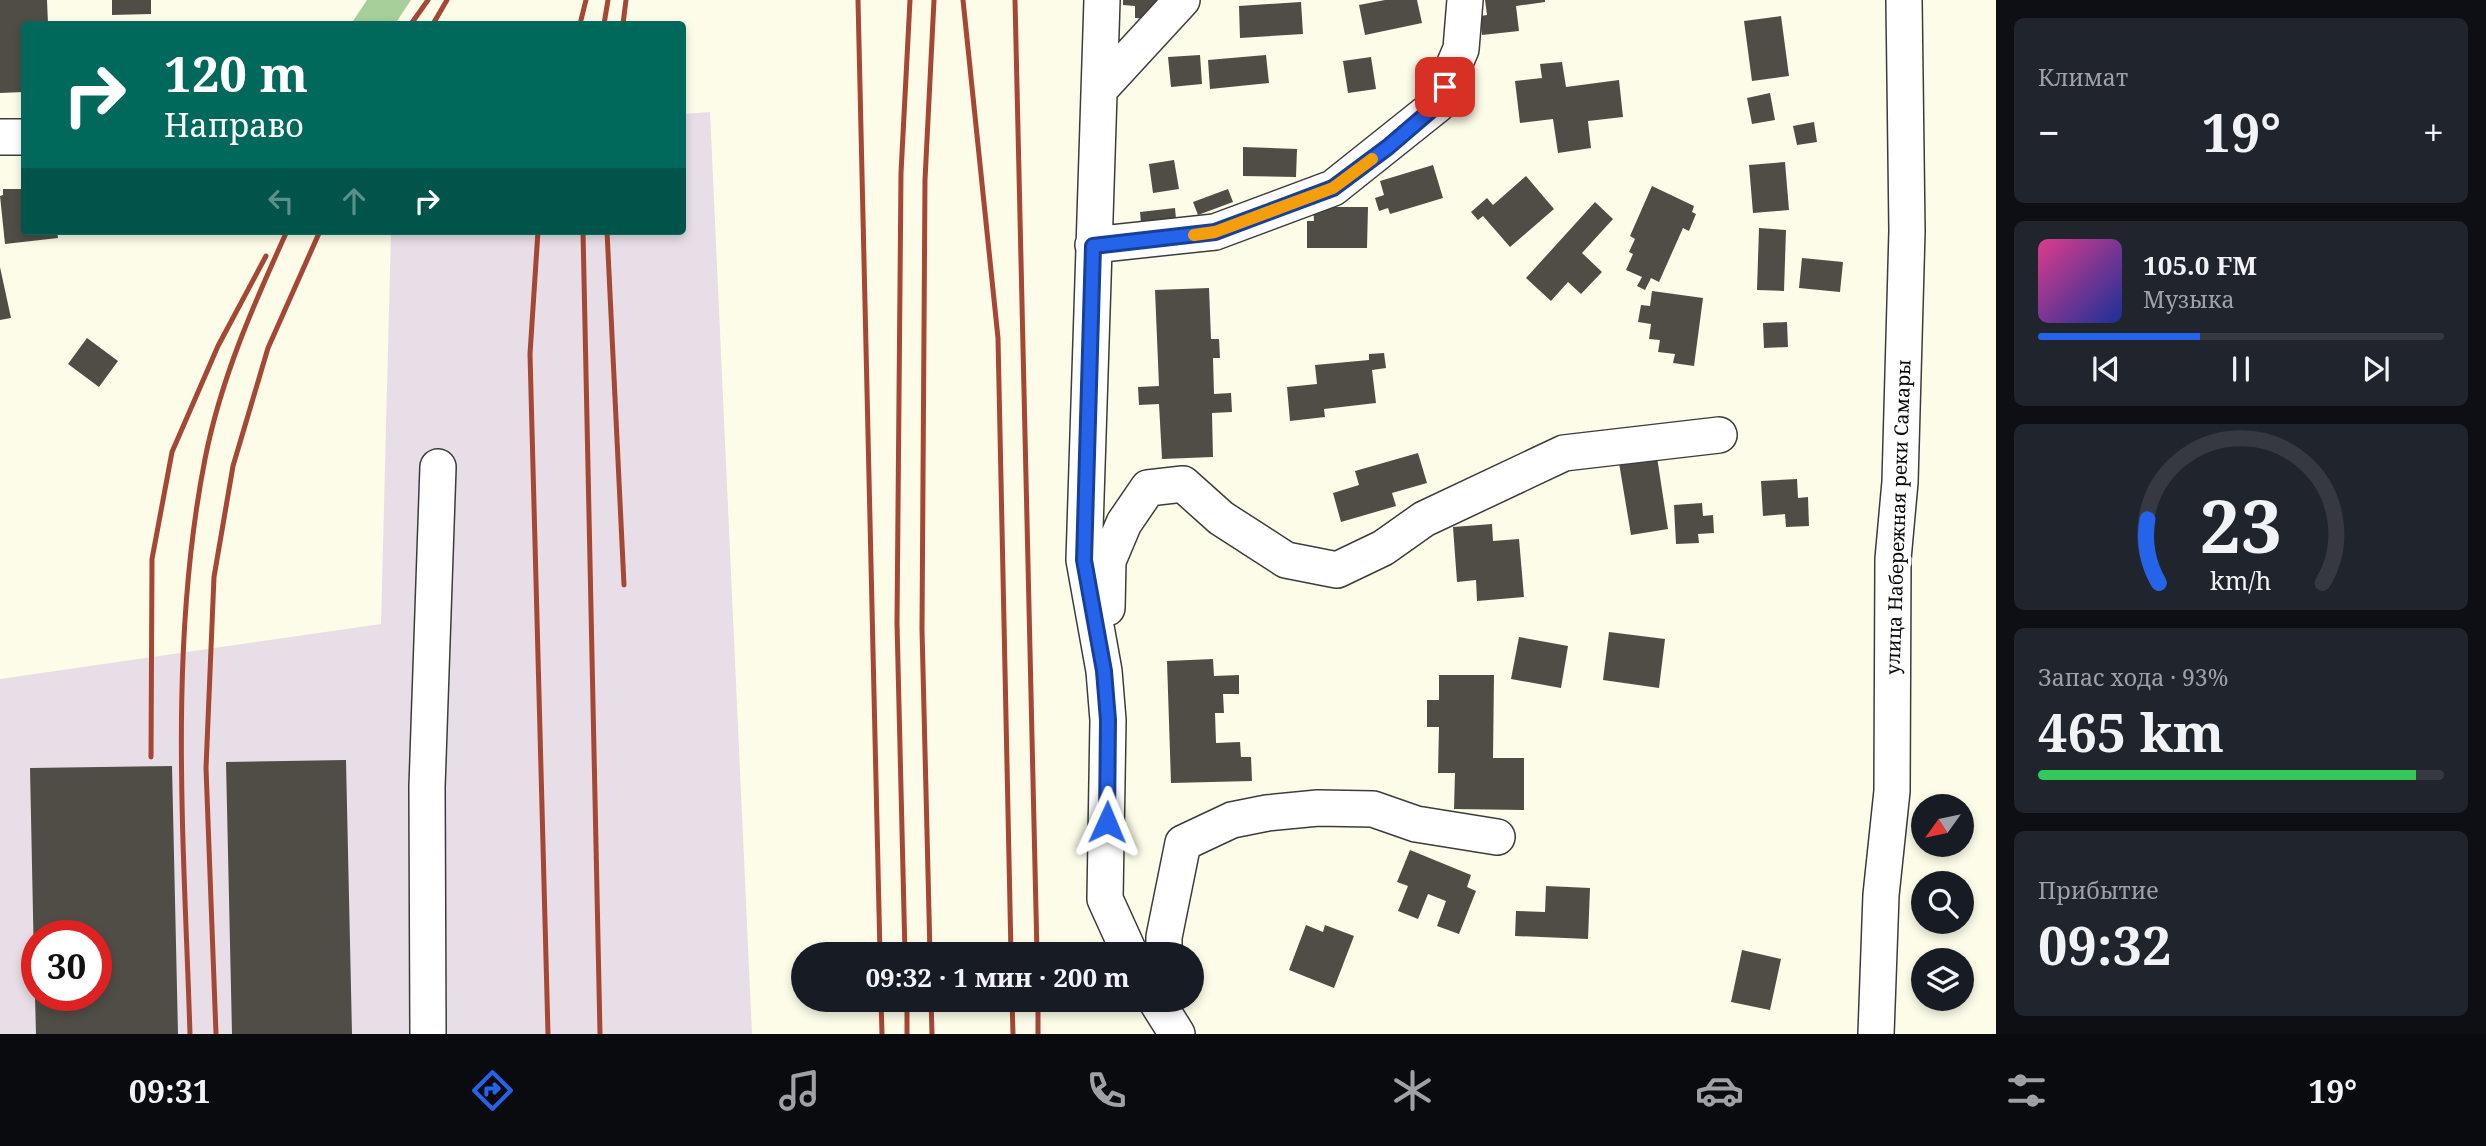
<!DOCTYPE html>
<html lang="ru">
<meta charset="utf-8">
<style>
body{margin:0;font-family:"Noto Serif",serif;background:#20242c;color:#f1f3f6;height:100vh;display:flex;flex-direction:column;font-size:26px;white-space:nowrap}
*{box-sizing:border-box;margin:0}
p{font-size:23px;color:#9ea1a6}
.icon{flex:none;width:38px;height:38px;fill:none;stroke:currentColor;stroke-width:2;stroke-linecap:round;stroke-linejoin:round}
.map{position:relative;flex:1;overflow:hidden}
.sheet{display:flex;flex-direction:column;gap:18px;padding:18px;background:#0d0f14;width:490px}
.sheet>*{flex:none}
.guide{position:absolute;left:21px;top:21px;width:665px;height:214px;border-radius:7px;box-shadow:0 4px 10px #0003;background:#00695c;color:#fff;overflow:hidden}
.needle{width:46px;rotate:237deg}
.tools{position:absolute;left:1911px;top:794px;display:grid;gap:14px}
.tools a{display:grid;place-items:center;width:63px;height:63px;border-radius:50%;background:#171b24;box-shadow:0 4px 10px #0003;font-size:35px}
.speed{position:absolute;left:21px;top:920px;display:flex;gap:14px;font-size:35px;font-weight:700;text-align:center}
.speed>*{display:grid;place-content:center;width:91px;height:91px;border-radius:50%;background:#171b24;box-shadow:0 4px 10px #0003;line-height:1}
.speed .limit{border:10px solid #d22;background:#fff;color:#111}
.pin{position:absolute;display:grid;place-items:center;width:60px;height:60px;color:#fff;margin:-30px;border-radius:14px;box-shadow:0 4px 10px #0006}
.me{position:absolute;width:77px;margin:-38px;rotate:1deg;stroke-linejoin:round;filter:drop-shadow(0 0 5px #0008)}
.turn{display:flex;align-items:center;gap:24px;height:147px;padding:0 28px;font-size:32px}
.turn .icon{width:91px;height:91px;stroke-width:2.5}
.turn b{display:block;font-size:49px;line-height:60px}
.lanes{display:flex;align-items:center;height:66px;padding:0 28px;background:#0003;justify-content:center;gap:35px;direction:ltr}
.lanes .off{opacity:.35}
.big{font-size:52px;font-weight:700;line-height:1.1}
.sheet .widget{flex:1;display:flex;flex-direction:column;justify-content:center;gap:10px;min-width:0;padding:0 24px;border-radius:10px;background:#20242c}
.sheet .dial{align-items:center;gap:0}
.dial svg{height:182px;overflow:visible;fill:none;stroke:#363941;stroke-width:7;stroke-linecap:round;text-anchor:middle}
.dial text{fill:#f1f3f6;stroke:none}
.song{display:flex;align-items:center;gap:21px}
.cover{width:84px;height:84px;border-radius:10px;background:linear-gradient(135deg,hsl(330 70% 55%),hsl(230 70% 35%))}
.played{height:7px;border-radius:4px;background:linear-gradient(90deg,#2563eb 40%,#363941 40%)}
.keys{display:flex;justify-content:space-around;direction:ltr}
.heat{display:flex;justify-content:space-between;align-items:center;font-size:38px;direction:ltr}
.charge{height:10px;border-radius:5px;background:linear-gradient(90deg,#34c759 93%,#363941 0)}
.trip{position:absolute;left:791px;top:942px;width:413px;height:70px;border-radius:35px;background:#171b24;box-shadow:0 4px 10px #0003;font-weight:700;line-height:70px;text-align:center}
.tab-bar{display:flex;height:112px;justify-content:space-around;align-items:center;background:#090b0e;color:#9ea1a6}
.tab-bar .icon{width:49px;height:49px}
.tab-bar .selected{color:#2563eb}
.tab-bar b{font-size:32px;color:#f1f3f6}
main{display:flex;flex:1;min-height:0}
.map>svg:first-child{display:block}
.industrial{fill:#e8dee7;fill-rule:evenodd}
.forest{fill:#a7cf99}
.building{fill:#504d47}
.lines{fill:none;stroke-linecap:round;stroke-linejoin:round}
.minor-casing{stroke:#3c3c3c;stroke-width:38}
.minor{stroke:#fff;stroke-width:35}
.rail{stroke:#a54735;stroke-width:5}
.route-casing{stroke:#184099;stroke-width:18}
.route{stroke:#2563eb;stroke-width:12}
.slow{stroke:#f59e0b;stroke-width:12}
.labels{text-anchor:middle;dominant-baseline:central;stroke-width:7;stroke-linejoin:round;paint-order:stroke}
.street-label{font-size:19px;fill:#090909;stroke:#fff}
</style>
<main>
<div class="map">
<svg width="1996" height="1034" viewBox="0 0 1996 1034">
<rect width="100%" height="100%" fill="#fcfce9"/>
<path class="industrial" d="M710,112l42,922h-752v-355l381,-55 10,-393h291l1,-117zM37,936h59v60h-59z"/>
<path class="forest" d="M367,0h44l-16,24h-44z"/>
<path class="building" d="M0,0h47l1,24h-24v68l-24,1z
M112,0h39v14l-39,1z
M1123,0h40l-10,19 -18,-1v-12l-12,-1z
M1385,0h32l5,23 -57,12 -6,-30z
M1485,0h60v2l-29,4 3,25 -37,4 -2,-19 7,-1z
M1301,2l2,32 -63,4 -1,-32z
M1781,16l8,60 -37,5 -8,-60z
M1200,55l2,29 -31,3 -3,-30z
M1266,55l3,28 -59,6 -2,-29z
M1371,57l5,32 -28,4 -5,-32z
M1562,62l4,25 53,-7 4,37 -35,4 3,27 -33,5 -5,-34 -33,4 -5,-42 27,-3 -2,-14z
M1770,93l5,27 -23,4 -5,-26z
M1814,122l3,20 -20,3 -4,-19z
M1243,147l54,2 -1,28 -53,-1z
M1174,160l5,29 -26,4 -4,-29z
M1785,162l4,48 -36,3 -4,-48z
M1433,165l10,33 -53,16 -2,-6 -9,3 -4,-13 9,-3 -4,-14z
M1526,176l28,33 -44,38 -27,-31 -5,4 -7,-8 16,-14 6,7z
M1652,186l42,20 -2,6 4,2 -7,17 -6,-3 -24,54 -8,-4 -6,12 -8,-4 5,-9 -16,-7 7,-16 -4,-2 6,-13 -5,-3z
M3,189h21v42h33l1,7 -53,6 -5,-48 3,-1z
M1228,189l5,13 -35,13 -5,-13z
M1595,202l18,17 -31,34 20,19 -21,22 -13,-12 -17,19 -25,-23z
M1313,207h55l-1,41h-60v-27h7z
M1175,208l1,11 -35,4 -1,-11z
M1759,228l27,2 -2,61 -27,-1z
M1802,258l41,4 -3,30 -41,-4z
M0,267l11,51 -11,2z
M1209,288l2,51h8l1,19h-7l1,36 17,-1 1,19 -20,1 1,44 -51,2 -3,-55 -20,1 -1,-18 21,-1 -4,-96z
M1652,291l51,7 -9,68 -21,-3 2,-9 -17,-2 2,-12 -11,-1 2,-15 -13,-2 3,-17 9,1z
M1787,322l1,25 -24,1 -1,-25z
M87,338l31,23 -19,26 -31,-23z
M1384,353l2,15 -14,2 4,33 -52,6 1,8 -35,4 -3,-34 30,-3 -2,-19 54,-5v-6z
M1418,453l9,30 -35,10 4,13 -55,16 -8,-29 26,-8 -4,-14z
M1657,457l11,72 -37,6 -12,-72z
M1797,479l1,19 10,-1 1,29 -23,1 -1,-13 -22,2 -2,-35z
M1702,503l1,13 10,-1 1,18 -16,1 1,9 -23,1 -2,-39z
M1492,524l1,17 26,-2 5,58 -47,4 -1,-21 -19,2 -4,-55z
M1609,632l56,7 -6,49 -56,-8z
M1519,637l49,9 -7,42 -50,-9z
M1213,659l1,17 25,-1v19h-16l1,19h-9l1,30 24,-1 1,15h10l1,24 -81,2 -4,-122z
M1439,675h55l-1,83h31v52l-70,-1 1,-36h-17l1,-46h-12v-27h12z
M346,760l6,274h-120l-6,-272z
M172,766l6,268h-142l-1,-38h61v-60h-59v27h-3l-4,-195z
M1410,850l61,25 -4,12 9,4 -17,43 -22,-8 9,-25 -18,-7 -10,25 -20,-8 10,-25 -11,-4z
M1546,886l44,2 -2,51 -73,-3 1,-25 29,1z
M1306,925l17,7 2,-7 29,11 -20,52 -45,-18z
M1742,950l39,9 -11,51 -39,-8z"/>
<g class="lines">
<defs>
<path id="minor" d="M1102,0l-18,560 20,111 4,49 -3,179 25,55
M1100,89l82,-89
M0,137h24
M1093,245l122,-13 118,-44 104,-83 24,-56 4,-49
M1107,608l1,-47 16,-38 24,-35 35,-4 38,34 65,42 51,10 46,-22 41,-29 140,-66 155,-18
M1164,954v-17l19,-94 49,-23 35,-7 51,-5 55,1 43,15 81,13
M1155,999l22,35
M428,1034l-1,-247 11,-320
M1876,1034l5,-139 11,-104 1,-232 7,-77 7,-251 -3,-231"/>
</defs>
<use href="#minor" class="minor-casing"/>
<use href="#minor" class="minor"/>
<path class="rail" d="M858,0l22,954
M963,0l35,338 13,616
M1015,0l22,954
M411,24l17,-24
M433,24l14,-24
M580,24l6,-24
M604,24l4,-24
M623,24l3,-24
M538,231l-8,123 18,680
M583,231l17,803
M607,231l17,354
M151,757l1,-198 20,-107 46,-106 48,-90
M905,954l-8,-331 4,-450 9,-173
M930,954l-8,-325 3,-449 9,-180
M881,999l1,35
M907,999v35
M931,999l1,35
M1012,999l1,35
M1038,999v35
M190,1034c-6,-191 -22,-386 15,-575 16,-81 48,-153 82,-228
M216,1034l-10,-266 8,-191 19,-111 35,-118 52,-117"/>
</g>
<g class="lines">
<defs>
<path id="route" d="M1107,822l1,-102 -4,-49 -20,-111 9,-314 122,-14 118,-44 55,-41 49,-42 8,-18"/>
</defs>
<use href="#route" class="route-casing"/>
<use href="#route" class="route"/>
<path class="slow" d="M1194,235l21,-3 118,-44 39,-29"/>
</g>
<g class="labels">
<g class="street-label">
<text transform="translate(1898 517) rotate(-88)">улица Набережная реки Самары</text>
</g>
</g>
</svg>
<div class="tools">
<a><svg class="needle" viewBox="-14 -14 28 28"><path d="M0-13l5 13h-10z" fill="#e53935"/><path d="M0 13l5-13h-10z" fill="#9ea1a6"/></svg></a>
<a><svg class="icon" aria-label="search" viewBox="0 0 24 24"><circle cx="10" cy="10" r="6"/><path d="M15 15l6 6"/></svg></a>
<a><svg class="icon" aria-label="layers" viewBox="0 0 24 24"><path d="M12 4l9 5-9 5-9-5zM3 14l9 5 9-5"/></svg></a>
</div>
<div class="speed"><div class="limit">30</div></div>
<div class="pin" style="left:1445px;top:87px;background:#d93025"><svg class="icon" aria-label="arrive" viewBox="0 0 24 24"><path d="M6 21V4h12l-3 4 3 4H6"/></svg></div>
<svg class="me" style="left:1107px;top:822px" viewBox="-20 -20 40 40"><path d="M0-17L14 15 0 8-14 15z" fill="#2563eb" stroke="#fff" stroke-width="4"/></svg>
<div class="trip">09:32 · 1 мин · 200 m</div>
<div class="guide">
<div class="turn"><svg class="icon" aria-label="right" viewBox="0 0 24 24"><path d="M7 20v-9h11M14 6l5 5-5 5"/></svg><div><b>120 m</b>Направо</div></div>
<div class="lanes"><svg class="icon off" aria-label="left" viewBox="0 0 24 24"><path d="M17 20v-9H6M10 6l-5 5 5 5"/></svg><svg class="icon off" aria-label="ahead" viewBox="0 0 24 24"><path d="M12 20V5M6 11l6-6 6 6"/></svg><svg class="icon" aria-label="right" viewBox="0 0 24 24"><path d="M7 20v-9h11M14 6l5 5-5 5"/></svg></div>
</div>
</div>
<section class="sheet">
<div class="widget"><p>Климат</p>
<div class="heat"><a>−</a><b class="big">19°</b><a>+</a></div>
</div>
<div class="widget">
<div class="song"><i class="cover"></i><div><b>105.0 FM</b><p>Музыка</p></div></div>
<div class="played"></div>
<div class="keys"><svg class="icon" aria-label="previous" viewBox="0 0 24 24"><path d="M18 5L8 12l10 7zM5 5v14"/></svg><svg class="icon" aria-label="pause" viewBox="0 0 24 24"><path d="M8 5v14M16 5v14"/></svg><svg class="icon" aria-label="next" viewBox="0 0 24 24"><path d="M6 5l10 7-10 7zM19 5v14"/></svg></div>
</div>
<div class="widget dial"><svg viewBox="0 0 100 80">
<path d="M14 69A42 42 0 1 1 86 69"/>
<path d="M14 69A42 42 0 0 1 9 41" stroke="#2563eb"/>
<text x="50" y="56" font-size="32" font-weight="700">23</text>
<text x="50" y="72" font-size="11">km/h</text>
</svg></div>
<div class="widget"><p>Запас хода · 93%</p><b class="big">465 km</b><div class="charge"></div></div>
<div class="widget"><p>Прибытие</p><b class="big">09:32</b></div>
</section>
</main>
<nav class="tab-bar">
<b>09:31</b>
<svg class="icon selected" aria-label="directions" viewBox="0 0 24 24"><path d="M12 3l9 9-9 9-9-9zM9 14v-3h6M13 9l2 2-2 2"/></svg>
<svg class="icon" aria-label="music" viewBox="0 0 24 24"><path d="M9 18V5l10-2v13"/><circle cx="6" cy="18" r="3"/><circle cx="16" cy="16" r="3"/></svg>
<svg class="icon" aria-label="phone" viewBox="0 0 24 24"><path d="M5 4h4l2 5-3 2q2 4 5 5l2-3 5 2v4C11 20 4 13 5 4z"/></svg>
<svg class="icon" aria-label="climate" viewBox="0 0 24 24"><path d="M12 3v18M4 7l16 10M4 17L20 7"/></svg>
<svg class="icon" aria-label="car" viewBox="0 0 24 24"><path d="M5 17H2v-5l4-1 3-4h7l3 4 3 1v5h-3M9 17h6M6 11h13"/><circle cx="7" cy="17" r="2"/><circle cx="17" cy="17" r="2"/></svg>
<svg class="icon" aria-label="filters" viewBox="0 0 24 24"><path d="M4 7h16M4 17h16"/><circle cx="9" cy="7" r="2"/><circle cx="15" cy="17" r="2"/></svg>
<b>19°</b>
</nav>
